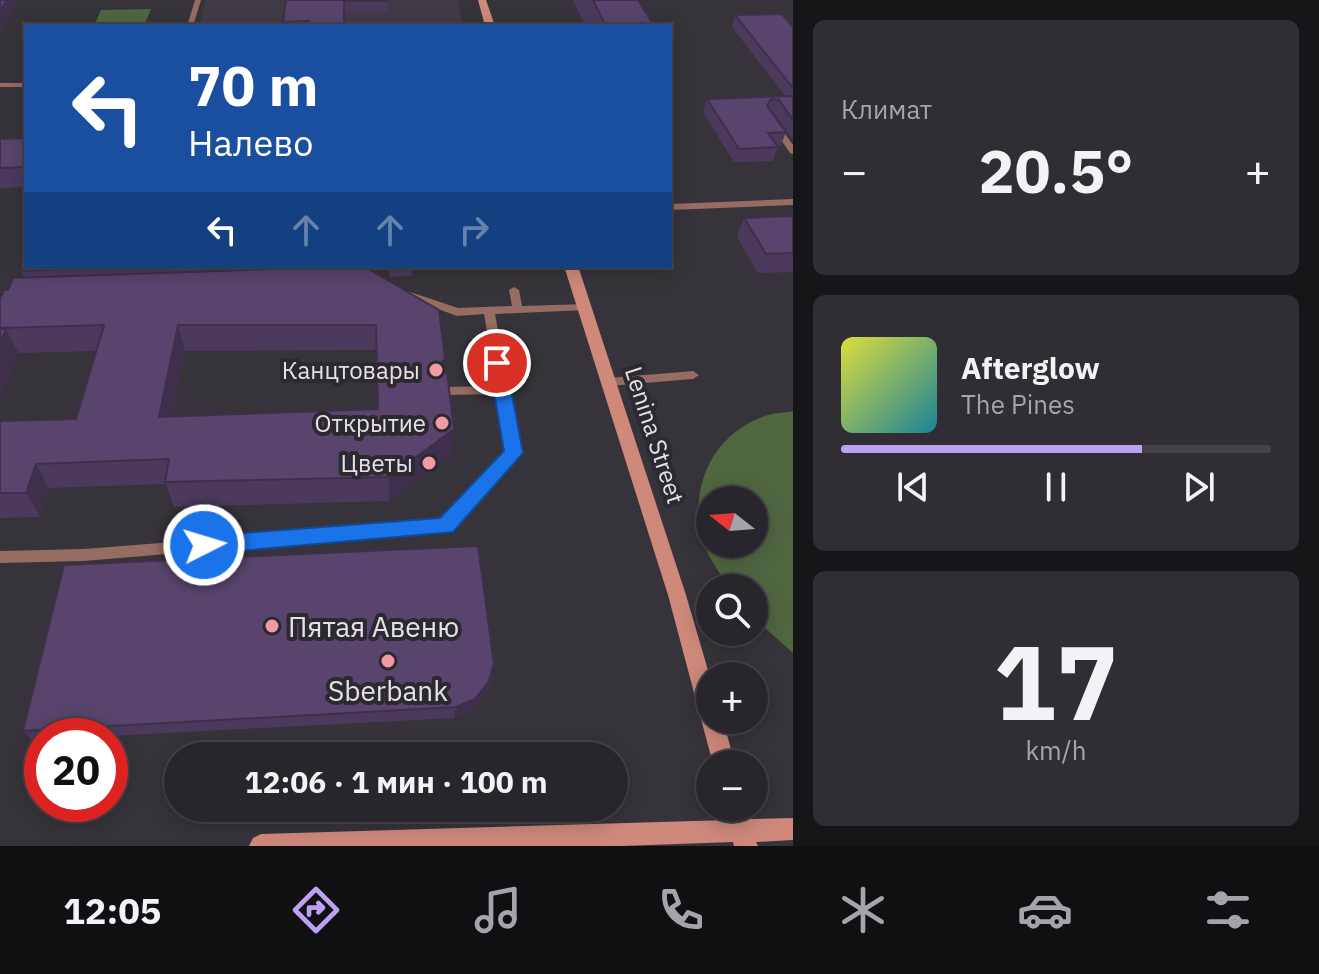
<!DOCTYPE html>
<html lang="ru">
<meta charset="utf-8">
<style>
body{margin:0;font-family:"IBM Plex Sans",sans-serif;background:#302e34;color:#f1f3f6;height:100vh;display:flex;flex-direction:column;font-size:30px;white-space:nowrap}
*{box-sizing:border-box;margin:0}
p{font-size:26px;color:#a5a5a9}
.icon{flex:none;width:44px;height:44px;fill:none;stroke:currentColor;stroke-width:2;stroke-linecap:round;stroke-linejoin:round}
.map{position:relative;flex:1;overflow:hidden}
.side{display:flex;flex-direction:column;gap:20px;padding:20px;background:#161518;width:526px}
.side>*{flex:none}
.hud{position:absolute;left:24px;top:24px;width:648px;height:244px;border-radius:0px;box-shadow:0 4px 20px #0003,0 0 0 2px #444348;background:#1a4fa0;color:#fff;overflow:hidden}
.needle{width:52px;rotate:287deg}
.tools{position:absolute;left:696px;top:486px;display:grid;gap:16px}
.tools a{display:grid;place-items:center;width:72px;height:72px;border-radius:50%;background:#28262c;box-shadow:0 4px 20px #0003,0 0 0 2px #444348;font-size:40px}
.speed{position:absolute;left:24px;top:718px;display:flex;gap:16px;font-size:40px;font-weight:700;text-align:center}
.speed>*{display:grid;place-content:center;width:104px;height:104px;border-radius:50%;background:#28262c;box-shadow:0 4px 20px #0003,0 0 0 2px #444348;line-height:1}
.speed .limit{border:12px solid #d22;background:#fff;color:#111}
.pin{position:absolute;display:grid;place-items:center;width:68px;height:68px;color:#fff;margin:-34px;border:4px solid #fff;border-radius:50%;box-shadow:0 2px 8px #0007}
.me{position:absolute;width:88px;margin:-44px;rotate:85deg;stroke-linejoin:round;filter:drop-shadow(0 0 6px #0008)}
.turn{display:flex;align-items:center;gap:28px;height:168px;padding:0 32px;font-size:36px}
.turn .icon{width:104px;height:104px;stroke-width:2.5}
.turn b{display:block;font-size:56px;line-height:68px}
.lanes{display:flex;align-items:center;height:76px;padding:0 32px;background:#0003;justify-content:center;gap:40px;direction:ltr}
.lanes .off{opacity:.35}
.big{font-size:60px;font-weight:700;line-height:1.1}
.side .widget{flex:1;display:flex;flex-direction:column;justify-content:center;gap:12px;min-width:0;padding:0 28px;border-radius:12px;background:#302e34}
.side .dial{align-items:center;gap:0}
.dial b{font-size:104px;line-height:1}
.song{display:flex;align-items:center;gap:24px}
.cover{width:96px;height:96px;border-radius:12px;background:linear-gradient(135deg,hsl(60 70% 55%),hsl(190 70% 35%))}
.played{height:8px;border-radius:4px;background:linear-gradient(90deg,#bca0f2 70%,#444348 70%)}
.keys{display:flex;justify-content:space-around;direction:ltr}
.heat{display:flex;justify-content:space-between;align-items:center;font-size:44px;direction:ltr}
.trip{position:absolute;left:164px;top:742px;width:464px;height:80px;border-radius:40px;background:#28262c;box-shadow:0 4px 20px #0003,0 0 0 2px #444348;font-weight:700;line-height:80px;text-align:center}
.menu{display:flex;height:128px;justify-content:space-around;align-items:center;background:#100f12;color:#a5a5a9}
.menu .icon{width:56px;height:56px}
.menu .active{color:#bca0f2}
.menu b{font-size:36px;color:#f1f3f6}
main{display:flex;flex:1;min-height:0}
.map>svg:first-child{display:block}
.built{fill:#413b48}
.green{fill:#506641;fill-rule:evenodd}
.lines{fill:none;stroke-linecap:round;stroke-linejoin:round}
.lane{fill:#976c62;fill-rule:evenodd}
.secondary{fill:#ce897b;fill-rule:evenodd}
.wall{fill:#4c3a5d;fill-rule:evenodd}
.shaded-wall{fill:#3e304c}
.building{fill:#58446c;stroke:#3e304c;stroke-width:2;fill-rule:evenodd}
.route{fill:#1a73e8;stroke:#114b97;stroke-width:2}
.poi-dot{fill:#f49aa4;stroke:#2c2930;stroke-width:3}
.labels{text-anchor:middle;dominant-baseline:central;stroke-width:8;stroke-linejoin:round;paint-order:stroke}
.poi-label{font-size:24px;fill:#e3e1e6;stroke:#2c2930;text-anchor:end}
.street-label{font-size:24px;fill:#e3e1e6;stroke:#2c2930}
.near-poi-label{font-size:28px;fill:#e3e1e6;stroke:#2c2930;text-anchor:start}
</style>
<main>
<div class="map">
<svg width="793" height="846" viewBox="0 0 793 846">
<rect width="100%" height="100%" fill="#36333a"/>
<path class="built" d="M206,0h251l6,26h-264z"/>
<path class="green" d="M151,9l-7,17h-50l7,-16z
M793,411v242l-39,-35v-30h-24c-7,-10 -15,-21 -21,-32 -25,-55 -4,-117 53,-139 9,-4 21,-4 31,-6zM710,500h44v44h-44z"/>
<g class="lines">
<path class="lane" d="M195,0h6l-8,26h-6z
M0,83h26v4h-26z
M773,125h6l14,20v9l-3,-1 -18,-26z
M793,199v6l-123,5v-6z
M514,287l5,3 3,16 64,-2 5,3 -5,3 -91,4 25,139 -69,77 -367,31 -84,2v-12l84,-2 359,-28 65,-69 -10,-58 -54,1 -6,-4 6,-4 52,-1 -12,-72 -27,2 -57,-21 -1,-2 5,-3 54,18 54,-2 -3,-16z
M693,371l6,4 -6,4 -84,7 -6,-4 6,-4z"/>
<path class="secondary" d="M478,0h8l9,26h-10z
M564,266h14l108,329 24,82v43h13l12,44h-22l-45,-169z
M725,808h22l3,11 43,-1v22l-37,2 2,4h-24l-1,-4 -111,4h-373l4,-8 8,-4 467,-14z"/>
</g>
<path class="wall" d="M286,0h102v12l-43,1v13h-61z
M573,0h65l16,26h-69z
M735,15l58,12v113l-19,-27h-2l14,19 -5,13h-4l1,2 -5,14 -39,1 -31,-50 4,-13 78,-3 -53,-69z
M26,138v49l-26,1v-49z
M793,216v56l-35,1 -21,-36 7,-19z
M26,266h386v10l-22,1 -1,-9 -22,1 77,102 10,58 -2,25 -63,47 -215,6 -8,-23 -117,4 -9,29 -40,1v-97l76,-2 20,-68 -78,2 -18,47v-101l8,-9 16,-13 -3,-6zM377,350l1,59 -206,8 13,-66z
M492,675l-6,19 -13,15 -19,9 -344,18h-68v4h-10l-9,-9z"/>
<path class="shaded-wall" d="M7,0h12l-19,31v-21z
M178,325l7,26 -18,91 -8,-25z
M6,329l13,25 -19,46v-57z
M445,359l-2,25 -7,-17z
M454,429l-2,25 -63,47v-24z
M36,464l13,24 -9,29 -14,-24z
M494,664l-8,30 -13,15 -19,9 2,-11z"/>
<path class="building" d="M0,0h7l-7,10z
M286,0h102v1h-44v25h-36l1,-5 -26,1z
M593,0h45l16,26h-48z
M782,14l11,13v61l-58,-73z
M793,96v24l-14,-20 -8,-1 -4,7 19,26 -18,1 10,14 -39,2 -32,-50z
M26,138v29l-26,1v-29z
M793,216v37l-27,1 -22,-36z
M26,260v6h138l-143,5z
M363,266l76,44 6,49 -9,8 11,6 7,56 -65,48 -224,5 4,-23 -133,5 -10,29h-26v-72l76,-2 28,-94 -104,3v-29l4,-9h4l5,-12zM178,325h198l2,84 -219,8z
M0,329h6l-6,14z
M478,546l16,118 -6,19 -13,16 -19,8 -433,24 41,-166z"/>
<path class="route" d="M497,357l9,6 17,90 -70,79 -249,22 -7,-3 -3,-6 3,-6 7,-3 236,-18 64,-67 -15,-88z"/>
<g class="poi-dot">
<circle cx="436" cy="370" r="8"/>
<circle cx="442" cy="423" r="8"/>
<circle cx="429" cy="463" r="8"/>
<circle cx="272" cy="626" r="8"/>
<circle cx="388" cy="661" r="8"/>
</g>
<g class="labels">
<g class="poi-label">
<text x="420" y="370">Канцтовары</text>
<text x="426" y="423">Открытие</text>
<text x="413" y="463">Цветы</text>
</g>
<g class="street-label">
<text transform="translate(655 435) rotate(72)">Lenina Street</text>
</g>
<g class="near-poi-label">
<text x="288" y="626">Пятая Авеню</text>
<text x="388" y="690" text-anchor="middle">Sberbank</text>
</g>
</g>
</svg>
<div class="tools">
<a><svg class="needle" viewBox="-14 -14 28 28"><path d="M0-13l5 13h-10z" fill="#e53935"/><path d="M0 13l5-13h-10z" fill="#a5a5a9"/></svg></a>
<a><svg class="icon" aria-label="search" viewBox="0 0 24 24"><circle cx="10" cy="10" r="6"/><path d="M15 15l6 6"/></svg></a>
<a>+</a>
<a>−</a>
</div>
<div class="speed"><div class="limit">20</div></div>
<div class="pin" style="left:497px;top:363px;background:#d93025"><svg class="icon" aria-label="arrive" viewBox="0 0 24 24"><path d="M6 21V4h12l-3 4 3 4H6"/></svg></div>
<svg class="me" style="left:204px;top:545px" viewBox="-20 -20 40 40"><circle r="17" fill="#1a73e8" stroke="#fff" stroke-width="3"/><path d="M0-11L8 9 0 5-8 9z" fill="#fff"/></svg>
<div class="trip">12:06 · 1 мин · 100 m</div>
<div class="hud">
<div class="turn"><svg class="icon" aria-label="left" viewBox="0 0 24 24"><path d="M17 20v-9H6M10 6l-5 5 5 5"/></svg><div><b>70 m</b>Налево</div></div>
<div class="lanes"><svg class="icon" aria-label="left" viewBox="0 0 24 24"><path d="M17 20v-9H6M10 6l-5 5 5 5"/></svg><svg class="icon off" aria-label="ahead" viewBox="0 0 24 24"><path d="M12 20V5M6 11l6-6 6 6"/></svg><svg class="icon off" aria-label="ahead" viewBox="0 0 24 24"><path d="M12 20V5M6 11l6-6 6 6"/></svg><svg class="icon off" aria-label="right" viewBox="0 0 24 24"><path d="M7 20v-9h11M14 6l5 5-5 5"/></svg></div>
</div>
</div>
<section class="side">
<div class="widget"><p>Климат</p>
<div class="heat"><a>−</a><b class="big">20.5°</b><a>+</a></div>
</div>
<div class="widget">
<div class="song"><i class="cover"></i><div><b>Afterglow</b><p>The Pines</p></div></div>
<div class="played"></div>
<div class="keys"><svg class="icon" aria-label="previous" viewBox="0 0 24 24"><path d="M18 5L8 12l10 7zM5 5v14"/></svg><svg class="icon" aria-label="pause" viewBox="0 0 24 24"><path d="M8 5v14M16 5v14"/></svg><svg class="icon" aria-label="next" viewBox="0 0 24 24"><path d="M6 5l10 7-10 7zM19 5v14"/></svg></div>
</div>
<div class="widget dial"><b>17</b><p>km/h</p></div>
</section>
</main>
<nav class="menu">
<b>12:05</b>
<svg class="icon active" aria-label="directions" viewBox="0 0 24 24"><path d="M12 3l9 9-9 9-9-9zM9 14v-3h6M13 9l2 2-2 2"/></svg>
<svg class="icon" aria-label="music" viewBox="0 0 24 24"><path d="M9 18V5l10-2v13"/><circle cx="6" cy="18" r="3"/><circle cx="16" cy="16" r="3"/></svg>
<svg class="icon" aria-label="phone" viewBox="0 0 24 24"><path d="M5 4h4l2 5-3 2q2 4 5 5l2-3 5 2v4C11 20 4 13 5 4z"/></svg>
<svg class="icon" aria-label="climate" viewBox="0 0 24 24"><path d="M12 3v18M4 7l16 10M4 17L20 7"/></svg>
<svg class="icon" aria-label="car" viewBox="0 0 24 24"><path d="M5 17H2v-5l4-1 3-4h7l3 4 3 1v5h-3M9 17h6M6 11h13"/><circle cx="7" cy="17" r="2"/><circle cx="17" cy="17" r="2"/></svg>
<svg class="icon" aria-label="filters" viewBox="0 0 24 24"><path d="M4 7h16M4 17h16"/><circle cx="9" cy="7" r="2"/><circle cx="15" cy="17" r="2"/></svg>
</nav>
